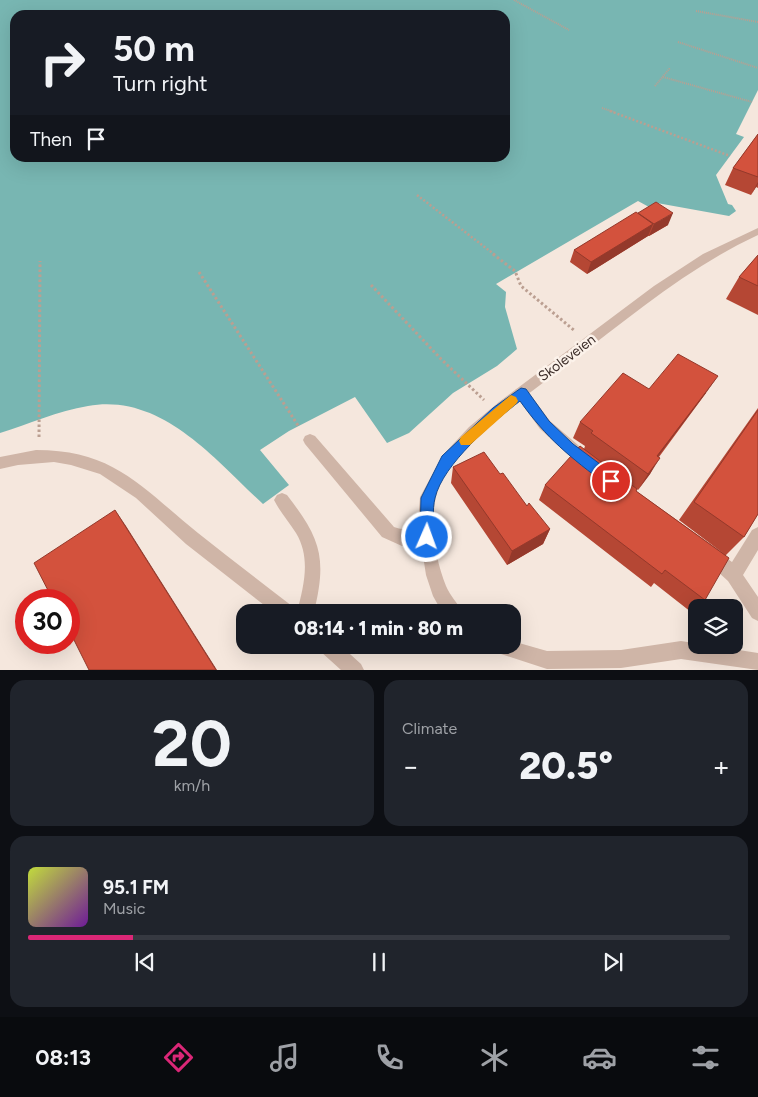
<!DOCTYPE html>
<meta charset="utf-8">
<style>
body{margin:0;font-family:Figtree,sans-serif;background:#20242c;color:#f1f3f6;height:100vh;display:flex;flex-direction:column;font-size:19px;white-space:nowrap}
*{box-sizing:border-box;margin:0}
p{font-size:16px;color:#9ea1a6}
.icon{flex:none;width:28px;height:28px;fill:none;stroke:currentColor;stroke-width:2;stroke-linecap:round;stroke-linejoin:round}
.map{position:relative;height:670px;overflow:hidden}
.details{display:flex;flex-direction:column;gap:10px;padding:10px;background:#0d0f14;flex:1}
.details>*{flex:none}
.banner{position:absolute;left:10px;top:10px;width:500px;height:152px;border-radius:15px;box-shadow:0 5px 20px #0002;background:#171b24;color:#f1f3f6;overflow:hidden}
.fabs{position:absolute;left:688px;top:599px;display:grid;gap:10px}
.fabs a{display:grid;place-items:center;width:55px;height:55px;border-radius:10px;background:#171b24;box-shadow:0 5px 20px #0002;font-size:25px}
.speed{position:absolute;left:15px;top:589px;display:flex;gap:10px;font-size:25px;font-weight:700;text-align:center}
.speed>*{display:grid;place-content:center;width:65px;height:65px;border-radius:50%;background:#171b24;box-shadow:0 5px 20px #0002;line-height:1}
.speed .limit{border:8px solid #d22;background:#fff;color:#111}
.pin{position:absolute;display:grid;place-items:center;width:42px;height:42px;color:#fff;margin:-21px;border:2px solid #fff;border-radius:50%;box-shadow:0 1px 5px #0007}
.me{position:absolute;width:55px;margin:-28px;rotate:2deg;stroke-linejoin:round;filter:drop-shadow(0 0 4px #0008)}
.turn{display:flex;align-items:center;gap:18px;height:105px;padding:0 20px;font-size:22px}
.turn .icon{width:65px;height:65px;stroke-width:2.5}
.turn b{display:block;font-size:35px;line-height:42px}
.then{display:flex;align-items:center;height:48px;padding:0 20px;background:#0003;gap:10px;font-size:19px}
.big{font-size:38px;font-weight:800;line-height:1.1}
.details .widget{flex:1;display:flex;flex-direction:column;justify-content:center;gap:8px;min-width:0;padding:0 18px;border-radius:15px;background:#20242c}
.details .dial{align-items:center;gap:0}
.dial b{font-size:65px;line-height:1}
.song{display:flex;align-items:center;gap:15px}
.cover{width:60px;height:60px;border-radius:8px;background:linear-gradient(135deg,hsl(70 70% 55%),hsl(280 70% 35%))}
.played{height:5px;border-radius:2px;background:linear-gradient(90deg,#db2777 15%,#363941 15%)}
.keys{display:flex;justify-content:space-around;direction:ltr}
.heat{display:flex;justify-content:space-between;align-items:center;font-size:28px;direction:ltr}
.details .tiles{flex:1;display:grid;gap:10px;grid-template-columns:1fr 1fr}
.widget:last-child{grid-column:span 2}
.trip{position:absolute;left:236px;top:604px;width:285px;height:50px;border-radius:15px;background:#171b24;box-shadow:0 5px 20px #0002;font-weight:800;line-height:50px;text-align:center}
.tabs{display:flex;height:80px;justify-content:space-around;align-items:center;background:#090b0e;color:#9ea1a6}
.tabs .icon{width:35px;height:35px}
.tabs .on{color:#db2777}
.tabs b{font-size:22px;color:#f1f3f6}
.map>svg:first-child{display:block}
.water{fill:#78b6b2;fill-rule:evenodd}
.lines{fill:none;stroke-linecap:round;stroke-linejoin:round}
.path-far2{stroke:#bb9f91;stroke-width:2;stroke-dasharray:1 1;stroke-linecap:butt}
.path-far1{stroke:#bb9f91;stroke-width:2.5;stroke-dasharray:2 2;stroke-linecap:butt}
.path{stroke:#bb9f91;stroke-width:3;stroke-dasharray:2.5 2.5;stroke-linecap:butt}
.lane{fill:#cfb5a7;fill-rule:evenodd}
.street{fill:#cfb5a7;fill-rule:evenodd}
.wall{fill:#b54734}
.shaded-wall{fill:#94392b}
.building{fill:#d3523d;stroke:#94392b}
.route{fill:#1a73e8;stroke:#114b97}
.slow{fill:#f59e0b}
.labels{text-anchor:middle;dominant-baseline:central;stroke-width:5;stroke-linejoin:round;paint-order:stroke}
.street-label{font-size:14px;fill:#3b2c28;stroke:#fcf2ea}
</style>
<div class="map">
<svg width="758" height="670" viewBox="0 0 758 670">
<rect width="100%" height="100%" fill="#f5e7dd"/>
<path class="water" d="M0,0h758v90l-22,44 8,3 -28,38 12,29 4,1 4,6 -7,5 -72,-13 -8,4 -11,-6 -142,83 10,8 -1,15 12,42 -20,17 -44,27 -44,40 -22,10 -32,-46 -66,34 -29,19 29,35 -26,19c-49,-45 -101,-111 -175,-98 -30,5 -59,18 -88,27zM15,15h490v143h-490z"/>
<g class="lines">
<path class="path-far2" d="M514,0l55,30
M696,11l62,11
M678,42l80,26
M663,77l89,25
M655,86l15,-18
M602,108l12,4"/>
<path class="path-far1" d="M610,111l120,45
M417,195l78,60"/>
<path class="path" d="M493,254l22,17 6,15 54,45
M199,272l100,155
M371,285l70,74 43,41
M39,437l1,-176"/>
<path class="lane" d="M521,388l5,1 24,32 42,36 2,5 -2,5 -5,1 -5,-1 -42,-38 -26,-36 2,-4z
M310,434l5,2 79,91c13,5 26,0 39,5l2,5 -2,5 -6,3 -25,1 -20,-9 -77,-93 -2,-4 2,-4z
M36,450c79,0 106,38 162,83 31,25 63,49 94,73l2,6h-21l-87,-68 -50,-46 -36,-24 -29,-9 -17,-3 -36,3 -18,4v-12z
M282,493l5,2c34,44 40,63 27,117h-17c7,-27 14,-54 -1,-79 -7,-11 -16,-21 -22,-33l3,-5z
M758,527v23l-15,25 15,22v24l-6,-3 -24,-37 -21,-19 -2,-6 2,-6 6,-2 19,14 20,-32z
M317,645h23l21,19 3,6h-23l-21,-19z"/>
<path class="street" d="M758,228v7c-69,32 -127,81 -187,127 -41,32 -122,83 -135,135 -7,27 0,64 10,89 4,10 12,17 16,26h-20l-9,-16 -7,-21 -8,-52 2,-26 23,-42 26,-28 30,-25 155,-116 49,-32z
M512,641l35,10 74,-1 60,-9 77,12v17l-77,-11 -60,9 -74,1 -55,-18 -3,-6h23z"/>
</g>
<path class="wall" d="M758,134v54l-2,-1 -5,8 -26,-10 8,-17z
M638,213l30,12 -19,11h-1l-61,38 -17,-12 4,-12z
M758,255v60l-32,-16 13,-22z
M649,389l57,4 -47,64 -9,17 -12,16 -1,-1 -1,2 88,63 -45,-34 79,-112v106l-14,23 -18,18 -21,45 -14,12 -37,-29 -3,4 -112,-87 6,-15 39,-36 1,-3 -12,-8 7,-16z
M453,467l47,7 27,32 23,23 -7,15 -36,21 -56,-82z"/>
<path class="shaded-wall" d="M758,182v2l-7,11z
M673,213l-5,12 -19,11 5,-12z
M653,224l-5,12 -61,38 4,-12z
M718,376l-12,17 -59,78 10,-15z
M660,458l-10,16 -12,16 10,-16z
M115,510l11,16 91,144h-1z
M550,529l-7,15 -36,21 5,-14z"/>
<path class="building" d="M758,134v43l-25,-9z
M656,202l17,11 -19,11 -16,-11z
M636,212l17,12 -62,38 -17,-12z
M758,255v31l-19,-9z
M678,354l40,22 -61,80 3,2 -12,16 -57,-41 2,-2 -13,-9 43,-49 26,16z
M758,410v104l-14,23 -50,-35z
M580,446l57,43 -1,2 93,67 -24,42 -40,-30 -3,4 -117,-89z
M484,452l16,22 3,-1 24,33 2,-3 21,26 -38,22 -59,-84z
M115,510l101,160h-127l-20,-40v-30h-16l-19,-37z"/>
<path class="route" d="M521,388l5,1 23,32 24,23 43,32 2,5 -2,4 -5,2 -4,-2c-37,-28 -60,-46 -87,-84 -27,21 -77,63 -85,97 -3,12 -1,27 -1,39l-2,5 -5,2 -5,-2 -2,-5 1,-39 21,-42 51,-48z"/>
<path class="slow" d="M511,395l5,2 2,4 -2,3 -46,41h-9l-2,-4 2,-4z"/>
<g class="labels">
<g class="street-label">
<text transform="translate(567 358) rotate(-37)">Skoleveien</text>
</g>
</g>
</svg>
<div class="fabs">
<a><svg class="icon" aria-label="layers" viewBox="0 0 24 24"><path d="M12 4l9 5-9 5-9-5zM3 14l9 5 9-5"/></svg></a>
</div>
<div class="speed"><div class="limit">30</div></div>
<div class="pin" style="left:611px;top:481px;background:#d93025"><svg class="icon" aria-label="arrive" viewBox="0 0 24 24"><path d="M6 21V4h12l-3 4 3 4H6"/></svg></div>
<svg class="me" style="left:427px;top:537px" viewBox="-20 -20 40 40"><circle r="17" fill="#1a73e8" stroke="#fff" stroke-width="3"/><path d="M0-11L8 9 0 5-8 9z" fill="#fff"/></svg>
<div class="trip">08:14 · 1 min · 80 m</div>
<div class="banner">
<div class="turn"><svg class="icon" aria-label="right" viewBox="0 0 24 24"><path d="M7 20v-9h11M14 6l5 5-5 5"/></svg><div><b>50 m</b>Turn right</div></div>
<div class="then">Then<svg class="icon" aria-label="arrive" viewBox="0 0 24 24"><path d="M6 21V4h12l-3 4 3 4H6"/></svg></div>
</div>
</div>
<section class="details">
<div class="tiles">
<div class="widget dial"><b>20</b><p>km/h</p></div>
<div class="widget"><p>Climate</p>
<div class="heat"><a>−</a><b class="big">20.5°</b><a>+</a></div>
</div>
<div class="widget">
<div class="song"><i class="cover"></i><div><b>95.1 FM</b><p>Music</p></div></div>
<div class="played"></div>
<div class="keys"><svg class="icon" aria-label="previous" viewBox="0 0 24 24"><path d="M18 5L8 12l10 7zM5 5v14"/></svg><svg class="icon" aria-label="pause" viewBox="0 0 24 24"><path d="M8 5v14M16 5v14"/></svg><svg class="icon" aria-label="next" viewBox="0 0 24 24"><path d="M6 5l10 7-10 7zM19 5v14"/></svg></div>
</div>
</div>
</section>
<nav class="tabs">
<b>08:13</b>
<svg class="icon on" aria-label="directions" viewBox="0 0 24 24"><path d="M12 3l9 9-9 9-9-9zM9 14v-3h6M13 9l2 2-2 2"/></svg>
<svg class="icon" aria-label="music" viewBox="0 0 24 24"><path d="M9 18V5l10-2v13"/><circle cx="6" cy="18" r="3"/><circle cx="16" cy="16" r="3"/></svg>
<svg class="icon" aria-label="phone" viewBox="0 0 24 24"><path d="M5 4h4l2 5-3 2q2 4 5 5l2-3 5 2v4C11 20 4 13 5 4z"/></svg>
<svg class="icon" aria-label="climate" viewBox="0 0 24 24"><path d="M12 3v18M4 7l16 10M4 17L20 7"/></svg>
<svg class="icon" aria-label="car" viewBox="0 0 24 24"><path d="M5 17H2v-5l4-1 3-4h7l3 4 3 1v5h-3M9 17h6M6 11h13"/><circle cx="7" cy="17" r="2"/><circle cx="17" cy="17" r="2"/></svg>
<svg class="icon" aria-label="filters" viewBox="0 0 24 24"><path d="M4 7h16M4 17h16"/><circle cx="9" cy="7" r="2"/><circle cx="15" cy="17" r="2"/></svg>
</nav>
